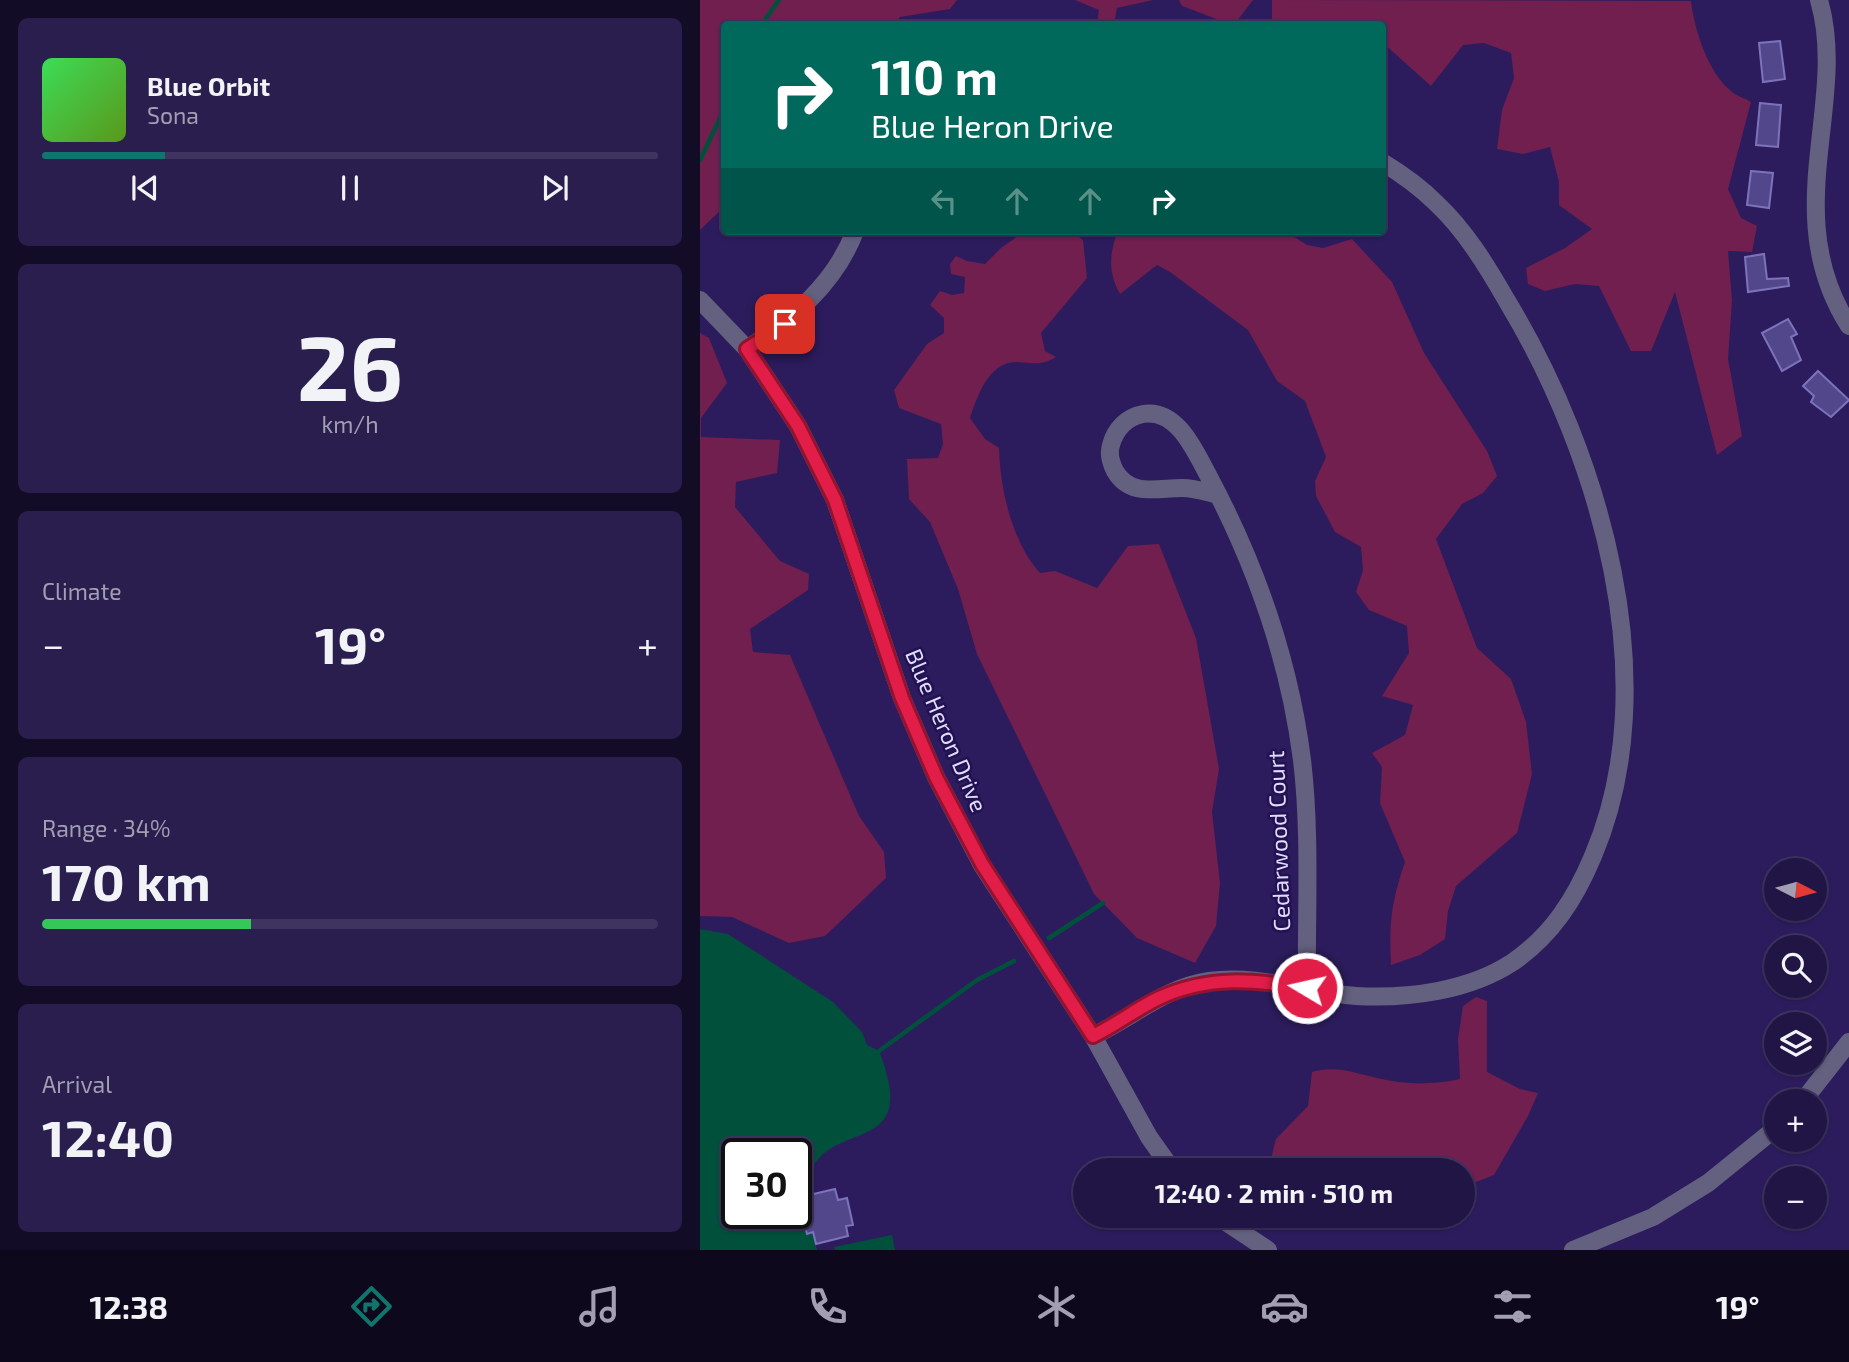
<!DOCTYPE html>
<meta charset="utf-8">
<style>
body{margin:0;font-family:"Exo 2",sans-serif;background:#291e4d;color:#f1f3f6;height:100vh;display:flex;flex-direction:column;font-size:26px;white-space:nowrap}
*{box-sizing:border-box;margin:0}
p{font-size:23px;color:#a29fb3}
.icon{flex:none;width:38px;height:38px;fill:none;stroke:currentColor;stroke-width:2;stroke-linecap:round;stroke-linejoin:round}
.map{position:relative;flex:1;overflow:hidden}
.sheet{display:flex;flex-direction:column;gap:18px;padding:18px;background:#120c26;width:700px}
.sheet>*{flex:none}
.top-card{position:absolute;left:21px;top:21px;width:665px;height:214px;border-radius:7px;box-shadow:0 2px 5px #0004,0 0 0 2px #3e345f;background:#00695c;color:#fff;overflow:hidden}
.needle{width:46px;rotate:96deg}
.fabs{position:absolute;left:1064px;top:858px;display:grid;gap:14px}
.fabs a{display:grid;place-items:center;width:63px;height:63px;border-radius:50%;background:#211546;box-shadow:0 2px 5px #0004,0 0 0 2px #3e345f;font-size:35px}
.speed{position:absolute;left:21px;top:1138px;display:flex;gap:14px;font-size:35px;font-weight:700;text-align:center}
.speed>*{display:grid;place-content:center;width:91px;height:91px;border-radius:50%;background:#211546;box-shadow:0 2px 5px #0004,0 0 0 2px #3e345f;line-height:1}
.speed .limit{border:4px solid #111;border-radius:10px;background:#fff;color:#111}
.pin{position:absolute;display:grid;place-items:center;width:60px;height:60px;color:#fff;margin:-30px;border-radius:14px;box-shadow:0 4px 10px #0006}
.me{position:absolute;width:77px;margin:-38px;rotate:279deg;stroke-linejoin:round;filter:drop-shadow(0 0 5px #0008)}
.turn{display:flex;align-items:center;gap:24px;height:147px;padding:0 35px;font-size:32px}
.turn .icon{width:91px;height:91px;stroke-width:2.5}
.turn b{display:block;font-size:49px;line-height:60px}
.lanes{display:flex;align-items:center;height:66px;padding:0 35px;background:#0003;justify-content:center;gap:35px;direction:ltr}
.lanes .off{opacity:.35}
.big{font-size:52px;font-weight:700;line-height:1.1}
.sheet .card{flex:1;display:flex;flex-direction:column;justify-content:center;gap:10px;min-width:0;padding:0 24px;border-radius:10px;background:#291e4d}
.sheet .dial{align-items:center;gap:0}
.dial b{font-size:91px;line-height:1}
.song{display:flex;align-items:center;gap:21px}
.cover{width:84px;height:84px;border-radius:10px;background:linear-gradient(135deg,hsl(130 70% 55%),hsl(90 70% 35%))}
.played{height:7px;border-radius:4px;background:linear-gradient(90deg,#0f766e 20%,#3e345f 20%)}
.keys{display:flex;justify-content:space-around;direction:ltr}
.heat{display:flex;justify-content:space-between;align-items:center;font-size:38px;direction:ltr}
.charge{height:10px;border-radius:5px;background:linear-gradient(90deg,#34c759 34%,#3e345f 0)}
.trip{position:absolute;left:373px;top:1158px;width:402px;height:70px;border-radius:35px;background:#211546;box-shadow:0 2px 5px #0004,0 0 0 2px #3e345f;font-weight:700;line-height:70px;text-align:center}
.menu{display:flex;height:112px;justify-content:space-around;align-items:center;background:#0d081c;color:#a29fb3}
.menu .icon{width:49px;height:49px}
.menu .current{color:#0f766e}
.menu b{font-size:32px;color:#f1f3f6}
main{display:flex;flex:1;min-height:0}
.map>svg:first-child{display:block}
.green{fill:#701f4e}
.water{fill:#01503c;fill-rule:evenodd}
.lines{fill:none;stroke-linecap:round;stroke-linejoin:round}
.stream{stroke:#01503c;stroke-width:4.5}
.building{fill:#53478c;stroke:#7d73bc;stroke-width:2}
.minor{stroke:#646180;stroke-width:18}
.route-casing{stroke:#92132f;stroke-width:18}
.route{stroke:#e11d48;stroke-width:12}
.labels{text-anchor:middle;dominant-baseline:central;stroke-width:5;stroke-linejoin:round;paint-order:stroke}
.street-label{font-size:23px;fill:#dfddfd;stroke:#231151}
</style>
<main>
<section class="sheet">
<div class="card">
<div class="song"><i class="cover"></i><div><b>Blue Orbit</b><p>Sona</p></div></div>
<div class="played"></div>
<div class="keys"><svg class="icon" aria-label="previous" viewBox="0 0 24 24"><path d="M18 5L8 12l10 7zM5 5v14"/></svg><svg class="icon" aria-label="pause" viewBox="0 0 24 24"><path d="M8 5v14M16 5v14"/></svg><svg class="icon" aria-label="next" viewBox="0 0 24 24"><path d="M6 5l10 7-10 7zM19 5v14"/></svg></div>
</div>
<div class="card dial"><b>26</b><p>km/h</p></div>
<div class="card"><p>Climate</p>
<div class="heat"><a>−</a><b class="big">19°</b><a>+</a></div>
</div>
<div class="card"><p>Range · 34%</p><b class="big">170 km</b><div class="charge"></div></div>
<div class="card"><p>Arrival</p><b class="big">12:40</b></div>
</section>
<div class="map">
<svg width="1149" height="1250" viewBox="0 0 1149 1250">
<rect width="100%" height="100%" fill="#2c1c5d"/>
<path class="green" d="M0,0h257l-7,9 -50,8 -6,7h-170v183l-24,23z
M375,0h78l-36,8 -3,16h-17l2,-14z
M479,0h74l-16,21h-15l-40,-15z
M572,0l419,1c3,27 17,72 40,90 5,5 14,7 20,11l-23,87 13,29 16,8 -5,26 -24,-1 4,49 -4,59 14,77 -25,19 -42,-163 -24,59h-20l-32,-65 -24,-2 -30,7 -17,-7 -2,-16 39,-20 27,-19 -33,-24v-23l-9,-35 -27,7 -26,-5 5,-39 12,-32 -3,-25 -27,-10 -21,2 -32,41 -48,-43 -1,-19h-110z
M325,231h45l13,9 4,38 -46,55 4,18 11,6c-15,9 -22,6 -38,5 -29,-2 -41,35 -48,56l15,21 14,9c1,41 13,94 41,125l15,-2 42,17 31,-42 31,-2 37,94 23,131 -7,43 8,71 -4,43 -21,37 -58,-25 -43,-44 -117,-240 -19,-65 -28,-67 -21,-23 -2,-40 31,-1 5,-14 -2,-20 -42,-16 -5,-18 33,-46 17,-11v-15l-14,-13 10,-14 12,4 12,-2 1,-16 -14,-3 -1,-10 6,-8 11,5 18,3 16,-16z
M418,231h70l14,6 20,-6h63l22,14 16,3 29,-9 40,43 32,71 63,98 10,25 -14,17 -21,11 -26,35 41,109 34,31 15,43 6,52 -15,59 -61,53 -8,25 -3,28 -25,16 -29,10c-2,-42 0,-62 14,-103l-25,-59 2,-36 -10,-14 33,-18 8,-30 -31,-9 27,-43 -2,-27 -38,-16 -13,-18 7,-22 -2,-23 -26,-15 -19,-36 -1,-15 11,-24 -21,-56 -28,-20 -29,-51 -78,-58 -13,-7 -37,29c-12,-22 -11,-40 -2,-63z
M0,333l9,5 18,45 -26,35v19l79,3 -3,33 -41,9 -1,25 45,54 29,13 -1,16 -58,39 3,23 37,3 69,161 25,36 2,26 -61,58 -36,7 -57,-26 -32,-1z
M776,997l11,4v71l33,17 18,4 -10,23 -34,59 -31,12v-16h-141l3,-10 -14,-3 -20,13h-18l-4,-4 7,-28 32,-33 4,-34c23,-7 43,1 65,6 27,7 56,7 83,1l-2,-40 5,-33z"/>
<path class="water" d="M0,929l28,5 105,68 29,30 5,13 12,6c43,109 -50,65 -70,125 -8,23 3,51 8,74h-117zM37,1153h59v60h-59z
M192,1235l3,15h-60l-1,-3z"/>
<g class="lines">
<path class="stream" d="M62,24l17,-24
M0,160l24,-50
M349,938l54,-35
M179,1051l98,-71 37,-19"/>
</g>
<path class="building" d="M1080,41l5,38 -22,3 -4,-39z
M1060,103l21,2 -3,42 -22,-2z
M1051,171l22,2 -4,35 -22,-3z
M1064,254l3,25 21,-1 1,8 -41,6 -3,-35z
M1088,319l9,15 -6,3 10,23 -19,11 -20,-38z
M1118,371l31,29 -18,17 -20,-15 3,-6 -11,-10z
M135,1189l3,11 9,-2 6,27 -7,1 2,10 -32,8 -3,-12 -6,2 -6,-24 7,-1 -3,-13z"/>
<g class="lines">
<path class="minor" d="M1119,0c30,103 -42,213 30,326
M0,300l47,49 51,77 37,74 67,198 34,79 46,88 111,171 56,101 24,34
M47,349c46,-31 88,-65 108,-118
M518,495c-12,-3 -23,-7 -36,-7 -25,0 -52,9 -67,-17 -4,-8 -7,-17 -4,-26 4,-15 15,-28 32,-31 34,-6 52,37 65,61 48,90 81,183 94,285 9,75 4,153 5,228
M393,1036c38,-18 73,-49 116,-55 50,-7 98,12 147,15 52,3 113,-5 157,-34 39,-27 62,-63 80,-106 74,-173 7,-401 -86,-555 -20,-35 -42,-71 -71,-98 -16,-16 -34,-29 -54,-41
M1103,1101l46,-59
M517,1216l51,34
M873,1250l80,-33 55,-34 68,-55"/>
</g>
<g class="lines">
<defs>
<path id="route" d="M85,324l-38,25 51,77 37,74 67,198 34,79 46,87 111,172c23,-11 43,-27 66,-38 50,-23 95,-18 148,-10"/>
</defs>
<use href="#route" class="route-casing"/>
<use href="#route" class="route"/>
</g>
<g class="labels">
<g class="street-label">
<text transform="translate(247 730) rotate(67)">Blue Heron Drive</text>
<text transform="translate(578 841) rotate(-92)">Cedarwood Court</text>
</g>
</g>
</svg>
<div class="fabs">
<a><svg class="needle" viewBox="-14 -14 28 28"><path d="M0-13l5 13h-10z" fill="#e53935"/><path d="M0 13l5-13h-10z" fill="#a29fb3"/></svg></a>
<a><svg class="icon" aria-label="search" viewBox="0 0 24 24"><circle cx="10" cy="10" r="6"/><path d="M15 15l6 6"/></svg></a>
<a><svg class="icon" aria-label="layers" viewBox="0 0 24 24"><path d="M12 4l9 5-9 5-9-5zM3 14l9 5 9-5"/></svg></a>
<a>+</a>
<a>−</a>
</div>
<div class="speed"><div class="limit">30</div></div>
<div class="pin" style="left:85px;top:324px;background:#d93025"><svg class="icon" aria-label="arrive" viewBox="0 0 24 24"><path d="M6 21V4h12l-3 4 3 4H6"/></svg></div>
<svg class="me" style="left:607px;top:988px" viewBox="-20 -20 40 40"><circle r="17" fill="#e11d48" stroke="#fff" stroke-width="3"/><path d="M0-11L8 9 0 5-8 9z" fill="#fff"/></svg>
<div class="trip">12:40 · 2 min · 510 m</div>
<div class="top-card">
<div class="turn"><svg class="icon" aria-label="right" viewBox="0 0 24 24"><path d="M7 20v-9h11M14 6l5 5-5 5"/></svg><div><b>110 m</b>Blue Heron Drive</div></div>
<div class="lanes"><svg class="icon off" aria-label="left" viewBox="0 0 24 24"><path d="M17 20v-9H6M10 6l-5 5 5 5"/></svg><svg class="icon off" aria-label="ahead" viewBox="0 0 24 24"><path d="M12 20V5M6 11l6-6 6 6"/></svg><svg class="icon off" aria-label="ahead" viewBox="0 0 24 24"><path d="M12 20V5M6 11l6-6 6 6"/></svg><svg class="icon" aria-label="right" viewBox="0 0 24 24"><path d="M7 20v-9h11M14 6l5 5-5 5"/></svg></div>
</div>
</div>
</main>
<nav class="menu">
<b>12:38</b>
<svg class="icon current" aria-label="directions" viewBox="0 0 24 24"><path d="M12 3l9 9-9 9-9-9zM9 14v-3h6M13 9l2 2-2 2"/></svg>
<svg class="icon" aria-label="music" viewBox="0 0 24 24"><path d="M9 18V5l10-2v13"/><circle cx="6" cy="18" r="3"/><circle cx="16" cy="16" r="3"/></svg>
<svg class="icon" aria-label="phone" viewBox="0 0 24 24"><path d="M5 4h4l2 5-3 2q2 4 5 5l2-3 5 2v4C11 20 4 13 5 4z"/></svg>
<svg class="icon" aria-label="climate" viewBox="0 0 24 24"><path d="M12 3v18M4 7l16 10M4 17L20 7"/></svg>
<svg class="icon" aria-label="car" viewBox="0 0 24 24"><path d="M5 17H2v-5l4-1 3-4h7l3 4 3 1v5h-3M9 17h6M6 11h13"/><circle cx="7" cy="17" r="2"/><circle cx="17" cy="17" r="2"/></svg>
<svg class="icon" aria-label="filters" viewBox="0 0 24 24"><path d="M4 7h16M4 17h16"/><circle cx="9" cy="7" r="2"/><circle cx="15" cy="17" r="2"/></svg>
<b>19°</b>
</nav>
